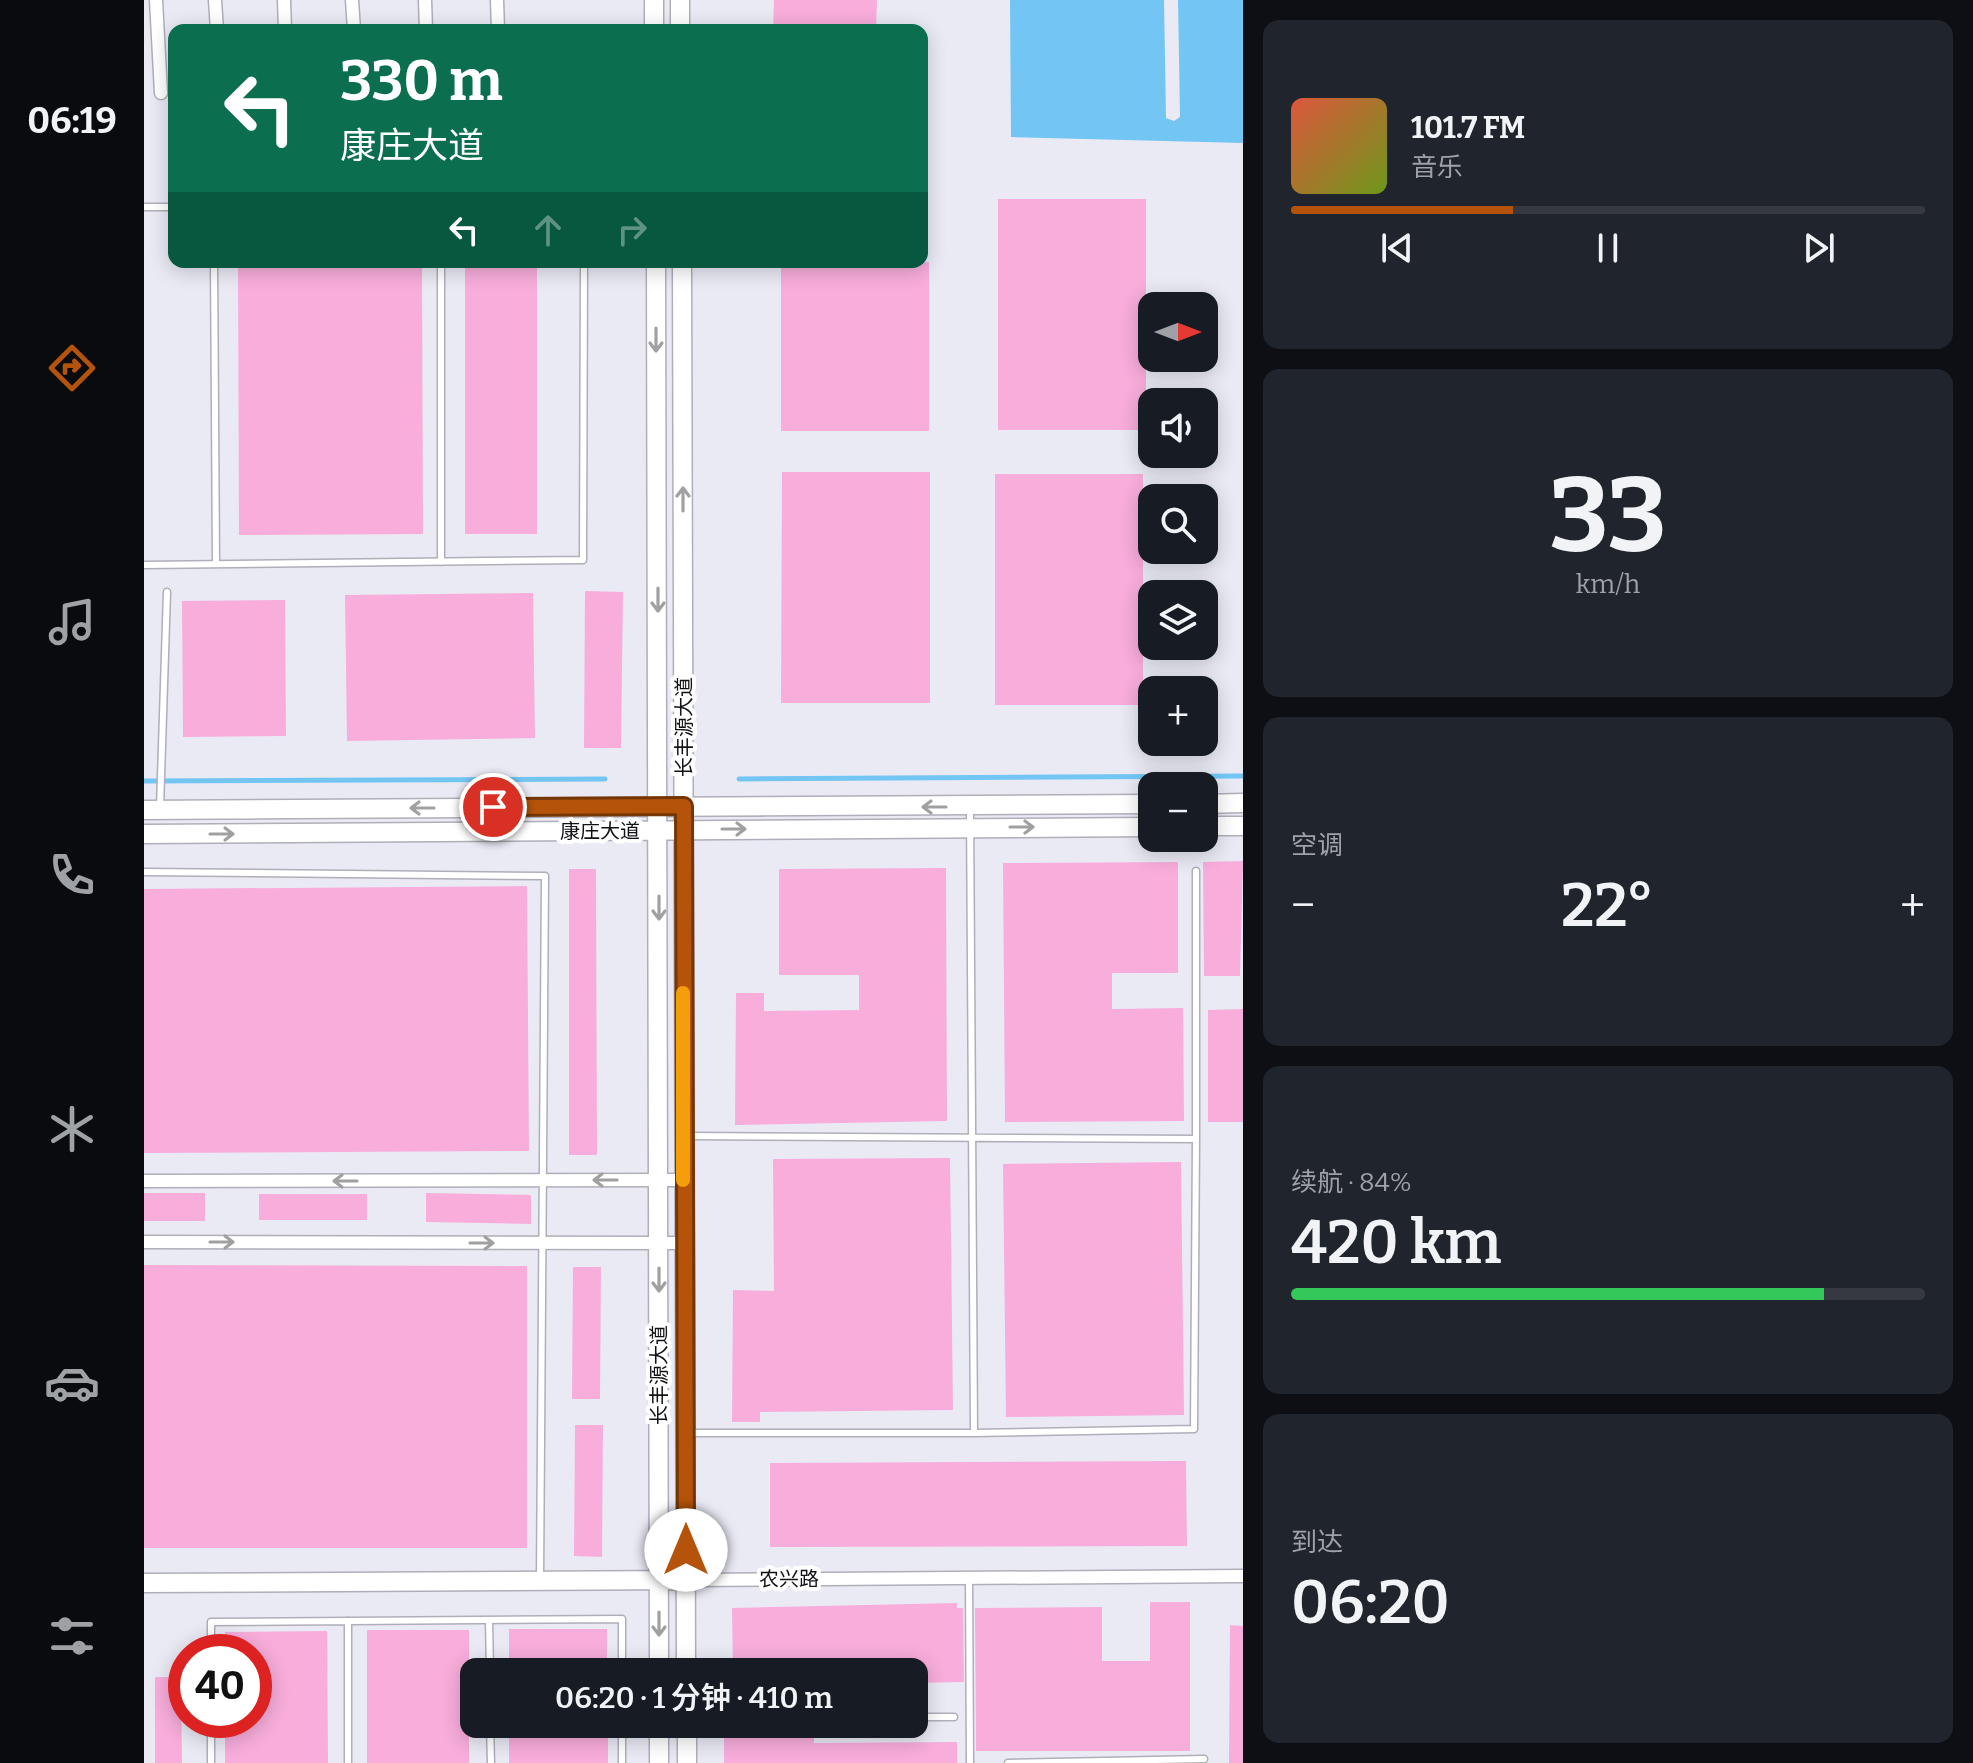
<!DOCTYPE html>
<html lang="zh">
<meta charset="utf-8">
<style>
body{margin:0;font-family:Bitter,"Noto Sans SC",serif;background:#20242c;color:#f1f3f6;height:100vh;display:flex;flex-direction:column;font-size:30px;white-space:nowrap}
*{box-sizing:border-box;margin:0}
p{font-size:26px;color:#9ea1a6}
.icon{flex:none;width:44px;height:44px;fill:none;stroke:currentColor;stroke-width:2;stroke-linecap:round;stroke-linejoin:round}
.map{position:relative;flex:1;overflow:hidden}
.panel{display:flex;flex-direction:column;gap:20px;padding:20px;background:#0d0f14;width:730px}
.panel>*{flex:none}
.hud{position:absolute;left:24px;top:24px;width:760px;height:244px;border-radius:16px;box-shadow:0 4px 20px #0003;background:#0b6e4f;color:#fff;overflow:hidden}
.needle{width:52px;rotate:90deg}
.buttons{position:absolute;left:994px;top:292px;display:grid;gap:16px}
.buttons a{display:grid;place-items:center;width:80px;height:80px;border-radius:16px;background:#171b24;box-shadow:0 4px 20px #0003;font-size:40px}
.speed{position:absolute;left:24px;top:1634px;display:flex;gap:16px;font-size:40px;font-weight:700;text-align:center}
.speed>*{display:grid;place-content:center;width:104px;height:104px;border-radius:50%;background:#171b24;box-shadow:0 4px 20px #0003;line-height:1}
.speed .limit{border:12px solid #d22;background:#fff;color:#111}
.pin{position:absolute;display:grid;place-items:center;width:68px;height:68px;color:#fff;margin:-34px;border:4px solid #fff;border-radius:50%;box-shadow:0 2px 8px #0007}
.me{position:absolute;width:88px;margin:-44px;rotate:0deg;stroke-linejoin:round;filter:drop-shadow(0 0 6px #0008)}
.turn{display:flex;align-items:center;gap:28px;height:168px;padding:0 40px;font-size:36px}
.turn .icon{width:104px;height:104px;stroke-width:2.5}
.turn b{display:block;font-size:56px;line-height:68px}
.lanes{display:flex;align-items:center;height:76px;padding:0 40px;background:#0003;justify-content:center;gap:40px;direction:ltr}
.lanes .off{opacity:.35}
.big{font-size:60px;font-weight:600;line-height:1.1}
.panel .card{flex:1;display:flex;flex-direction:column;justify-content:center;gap:12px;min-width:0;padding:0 28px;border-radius:16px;background:#20242c}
.panel .dial{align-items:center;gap:0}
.dial b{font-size:104px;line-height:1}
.song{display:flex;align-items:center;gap:24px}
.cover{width:96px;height:96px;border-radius:12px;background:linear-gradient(135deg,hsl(10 70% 55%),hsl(80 70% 35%))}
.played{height:8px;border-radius:4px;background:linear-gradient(90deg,#b45309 35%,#363941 35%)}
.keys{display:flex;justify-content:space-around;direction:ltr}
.heat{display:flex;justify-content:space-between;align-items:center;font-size:44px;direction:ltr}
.charge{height:12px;border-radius:6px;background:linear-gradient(90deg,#34c759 84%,#363941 0)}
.trip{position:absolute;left:316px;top:1658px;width:468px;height:80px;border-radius:16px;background:#171b24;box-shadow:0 4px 20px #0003;font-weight:600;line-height:80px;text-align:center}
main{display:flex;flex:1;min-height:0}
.dock{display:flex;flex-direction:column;width:144px;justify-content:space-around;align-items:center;background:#090b0e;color:#9ea1a6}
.dock .icon{width:56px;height:56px}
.dock .on{color:#b45309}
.dock b{font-size:36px;color:#f1f3f6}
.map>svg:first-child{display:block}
.water{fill:#73c6f4}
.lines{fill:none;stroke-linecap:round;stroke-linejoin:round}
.stream{stroke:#73c6f4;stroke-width:5}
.building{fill:#f8addb}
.lane-casing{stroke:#afaeb9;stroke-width:9}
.street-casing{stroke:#afaeb9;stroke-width:15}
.secondary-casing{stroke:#afaeb9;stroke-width:21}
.lane{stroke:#fff;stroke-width:6}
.street{stroke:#fff;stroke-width:12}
.secondary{stroke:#fff;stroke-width:18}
.oneway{stroke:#a0a0a1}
.route-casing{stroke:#753606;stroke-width:20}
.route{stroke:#b45309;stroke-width:14}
.slow{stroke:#f59e0b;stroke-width:14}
.labels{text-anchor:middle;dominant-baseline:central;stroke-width:8;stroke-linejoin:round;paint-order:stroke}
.street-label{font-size:20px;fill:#121115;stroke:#fff}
</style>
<main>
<nav class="dock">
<b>06:19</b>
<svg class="icon on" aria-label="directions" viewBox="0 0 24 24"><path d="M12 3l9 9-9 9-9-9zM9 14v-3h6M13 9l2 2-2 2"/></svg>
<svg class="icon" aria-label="music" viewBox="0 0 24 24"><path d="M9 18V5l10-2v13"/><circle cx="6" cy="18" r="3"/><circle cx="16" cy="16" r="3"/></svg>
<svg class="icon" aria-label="phone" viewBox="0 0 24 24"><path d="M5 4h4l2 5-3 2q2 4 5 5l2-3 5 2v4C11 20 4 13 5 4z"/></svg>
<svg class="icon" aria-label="climate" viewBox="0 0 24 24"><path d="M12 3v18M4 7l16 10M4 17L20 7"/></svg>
<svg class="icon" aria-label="car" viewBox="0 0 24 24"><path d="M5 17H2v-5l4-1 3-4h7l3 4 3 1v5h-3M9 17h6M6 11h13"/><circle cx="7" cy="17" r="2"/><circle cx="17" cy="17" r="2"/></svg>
<svg class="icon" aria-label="filters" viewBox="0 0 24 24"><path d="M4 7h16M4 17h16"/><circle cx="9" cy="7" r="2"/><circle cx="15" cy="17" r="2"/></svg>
</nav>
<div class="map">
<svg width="1099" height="1763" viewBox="0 0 1099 1763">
<rect width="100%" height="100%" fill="#eaeaf5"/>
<path class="water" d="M866,0h154l2,118 8,3 6,-4 -2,-117h65v143l-232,-6z"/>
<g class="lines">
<path class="stream" d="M595,779l504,-3
M0,781l461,-2"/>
</g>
<path class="building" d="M630,0h103l-1,30h-103z
M854,199h148v231h-148z
M94,262h184l1,272 -184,1z
M321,262h72v272h-72z
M637,262h148v169h-148z
M638,472h148v231h-149z
M851,474h148v231h-148z
M441,591l38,1 -2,156h-37z
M389,593l2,145 -188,3 -2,-146z
M141,600l1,136 -103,1 -1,-136z
M1099,861l-3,115h-36l-1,-114z
M1034,862v111h-66v36l71,-1 1,113 -179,1 -2,-259z
M802,868l1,253 -212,4 1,-132h28v18l95,-1v-35h-80v-106z
M425,869h27l1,286h-28z
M383,886l2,265 -385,2v-264z
M1099,1009v113h-35v-112z
M806,1158l3,252 -193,2v10h-28l1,-132 41,1 -1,-132z
M1037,1162l3,253 -178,2 -3,-253z
M0,1193h61v28h-61z
M282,1193l105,2v29l-105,-2z
M115,1194h108v26h-108z
M0,1265l383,1v282h-383z
M429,1267h28l-1,132h-28z
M431,1425h28l-1,132 -28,-1z
M1042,1461l1,85 -417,1v-84z
M1006,1602h40v149h-214l-1,-143 127,-1v54h48z
M813,1603v5h6l1,74 -50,1v-11h-181l-1,-64z
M1086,1625l13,1v137h-14z
M365,1629h98v43h-98z
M223,1630h102v133h-102z
M183,1631l1,132h-103v-43h29v-68h-29v-20z
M11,1677h26l1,86h-27z
M365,1724h99v39h-99z
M670,1731v12l143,-1v21h-233v-31z"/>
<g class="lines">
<defs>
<path id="lane" d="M0,207h30
M70,262l2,302
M297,262v300
M0,565l439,-5 1,-298
M16,808l7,-216
M0,872l401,4 -5,704
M541,1136l511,3 -2,290 -220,4
M1052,1139v-268
M544,1433h286l-4,-626
M825,1578l1,185
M345,1620l1,52
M204,1621v142
M67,1652v-30l411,-3v53
M770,1717h40
M346,1724l1,39
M478,1724v39
M67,1763v-43
M864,1763l196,-4"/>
<path id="street" d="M12,0l5,93
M71,0l2,30
M140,0l1,30
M208,0l2,30
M281,0l1,30
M353,0l1,30
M0,1181l539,-1
M0,1242l540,1
M542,1580l557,-4"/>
<path id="secondary" d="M510,0v30
M536,0v30
M512,262l3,1410
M538,262l4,1410
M1060,804l39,-1
M0,810l1008,-6
M1060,826h39
M0,834l1008,-7
M0,1583l542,-3
M515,1724v39
M543,1724v39"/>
</defs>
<use href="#lane" class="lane-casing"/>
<use href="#street" class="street-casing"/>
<use href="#secondary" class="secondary-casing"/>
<use href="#lane" class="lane"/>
<use href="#street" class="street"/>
<use href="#secondary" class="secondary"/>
</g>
<defs><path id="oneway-shaft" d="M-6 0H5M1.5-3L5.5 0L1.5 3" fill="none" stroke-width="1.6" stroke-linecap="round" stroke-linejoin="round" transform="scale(2)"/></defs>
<g class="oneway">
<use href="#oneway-shaft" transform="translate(512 340) rotate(90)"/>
<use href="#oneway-shaft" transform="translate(539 499) rotate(-90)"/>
<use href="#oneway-shaft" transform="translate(514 600) rotate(90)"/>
<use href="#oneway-shaft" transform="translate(790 807) rotate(-180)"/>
<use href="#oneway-shaft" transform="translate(278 808) rotate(180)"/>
<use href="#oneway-shaft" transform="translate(878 827)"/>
<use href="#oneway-shaft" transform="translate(590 829)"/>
<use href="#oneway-shaft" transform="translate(78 834)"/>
<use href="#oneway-shaft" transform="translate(515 908) rotate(90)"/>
<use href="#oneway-shaft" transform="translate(461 1180) rotate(180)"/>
<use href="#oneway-shaft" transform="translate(201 1181) rotate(180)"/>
<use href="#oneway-shaft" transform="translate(78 1242)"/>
<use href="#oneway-shaft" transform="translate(338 1243)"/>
<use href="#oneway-shaft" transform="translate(515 1280) rotate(90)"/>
<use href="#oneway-shaft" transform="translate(515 1624) rotate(90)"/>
</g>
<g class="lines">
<defs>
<path id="route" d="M349,807l191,-1 2,744"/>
</defs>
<use href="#route" class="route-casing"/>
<use href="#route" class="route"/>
<path class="slow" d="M539,1180v-187"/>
</g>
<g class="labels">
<g class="street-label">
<text transform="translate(540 727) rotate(-90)">长丰源大道</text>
<text x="456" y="831">康庄大道</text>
<text transform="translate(515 1375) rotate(-90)">长丰源大道</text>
<text x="645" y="1579">农兴路</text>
</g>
</g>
</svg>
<div class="buttons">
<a><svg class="needle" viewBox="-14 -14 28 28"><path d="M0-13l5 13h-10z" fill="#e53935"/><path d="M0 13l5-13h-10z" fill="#9ea1a6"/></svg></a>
<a><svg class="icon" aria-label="sound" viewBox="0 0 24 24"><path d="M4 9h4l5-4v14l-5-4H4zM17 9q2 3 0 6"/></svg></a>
<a><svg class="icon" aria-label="search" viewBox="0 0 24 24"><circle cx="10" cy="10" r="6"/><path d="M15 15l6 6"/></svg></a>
<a><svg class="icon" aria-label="layers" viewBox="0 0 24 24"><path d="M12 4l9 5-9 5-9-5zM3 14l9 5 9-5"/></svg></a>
<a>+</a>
<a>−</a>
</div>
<div class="speed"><div class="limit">40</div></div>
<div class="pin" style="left:349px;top:807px;background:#d93025"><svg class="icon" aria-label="arrive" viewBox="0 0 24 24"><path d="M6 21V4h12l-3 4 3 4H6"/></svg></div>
<svg class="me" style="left:542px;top:1550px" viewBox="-20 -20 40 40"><circle r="19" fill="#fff"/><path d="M0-13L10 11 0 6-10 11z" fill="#b45309"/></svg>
<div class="trip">06:20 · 1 分钟 · 410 m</div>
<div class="hud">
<div class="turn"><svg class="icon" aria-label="left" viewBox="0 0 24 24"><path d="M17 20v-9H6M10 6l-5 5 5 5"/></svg><div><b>330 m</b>康庄大道</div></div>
<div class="lanes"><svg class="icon" aria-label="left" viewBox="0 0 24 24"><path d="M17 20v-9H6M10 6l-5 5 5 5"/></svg><svg class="icon off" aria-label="ahead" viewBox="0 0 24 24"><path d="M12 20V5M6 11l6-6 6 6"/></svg><svg class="icon off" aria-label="right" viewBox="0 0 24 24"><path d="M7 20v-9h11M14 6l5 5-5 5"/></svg></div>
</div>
</div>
<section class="panel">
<div class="card">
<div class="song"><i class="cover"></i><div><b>101.7 FM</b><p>音乐</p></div></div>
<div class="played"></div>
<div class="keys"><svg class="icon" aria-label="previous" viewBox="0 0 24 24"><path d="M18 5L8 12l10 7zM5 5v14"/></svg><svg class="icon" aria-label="pause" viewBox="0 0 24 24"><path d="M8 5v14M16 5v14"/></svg><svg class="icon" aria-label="next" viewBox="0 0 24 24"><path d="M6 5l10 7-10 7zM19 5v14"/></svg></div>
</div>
<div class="card dial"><b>33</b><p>km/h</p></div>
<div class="card"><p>空调</p>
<div class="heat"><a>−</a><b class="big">22°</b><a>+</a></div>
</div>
<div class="card"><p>续航 · 84%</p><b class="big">420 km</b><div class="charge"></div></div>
<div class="card"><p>到达</p><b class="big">06:20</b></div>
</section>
</main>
